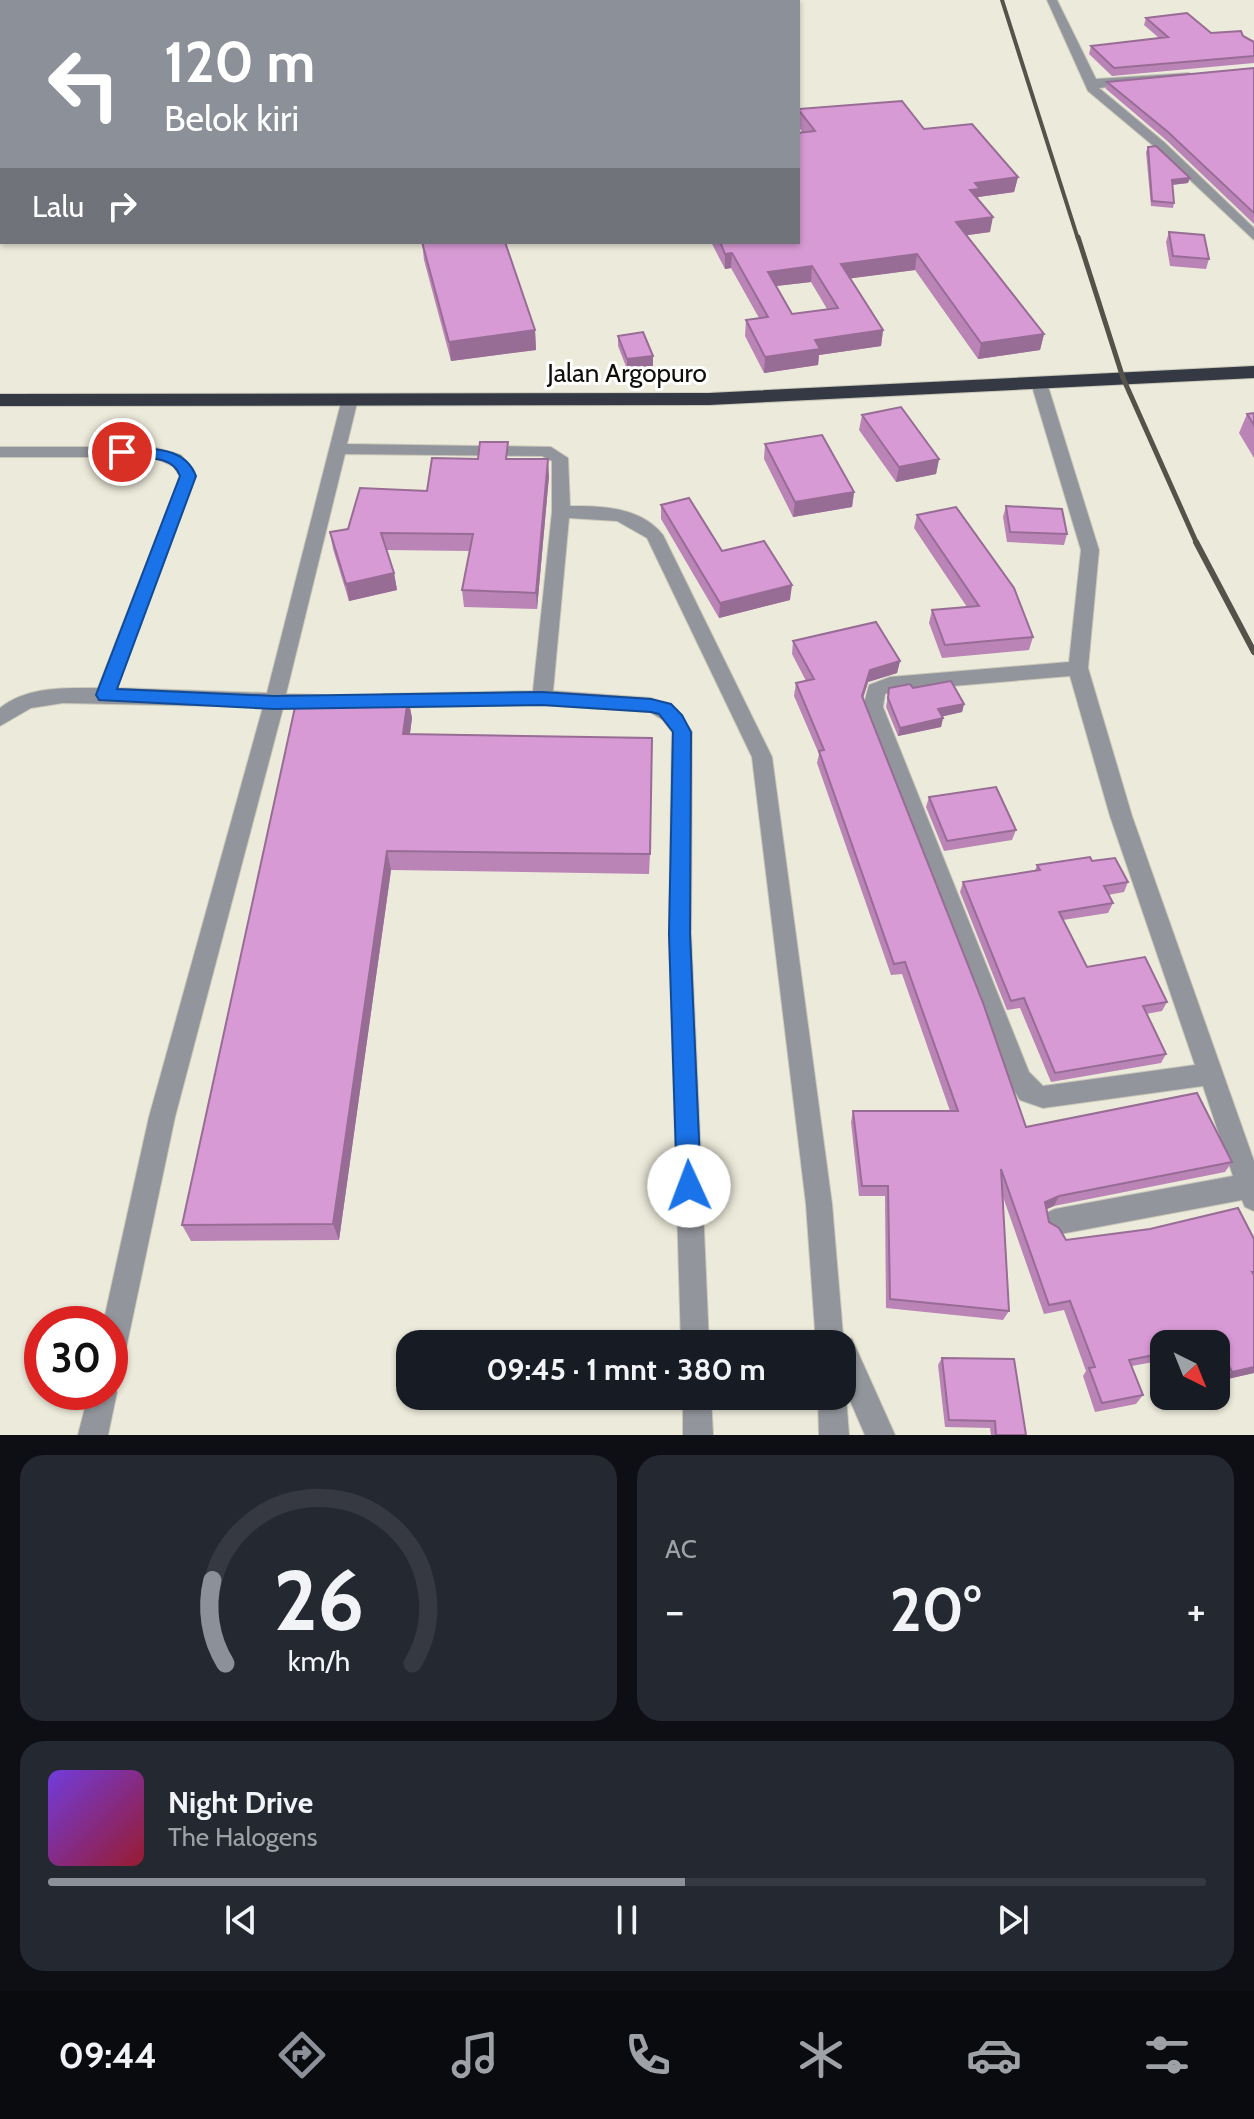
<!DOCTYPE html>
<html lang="id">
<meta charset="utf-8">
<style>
body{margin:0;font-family:Cabin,sans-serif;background:#242831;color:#f1f3f6;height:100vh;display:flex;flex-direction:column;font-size:30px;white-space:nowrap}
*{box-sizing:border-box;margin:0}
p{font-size:26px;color:#9ea1a6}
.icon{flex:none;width:44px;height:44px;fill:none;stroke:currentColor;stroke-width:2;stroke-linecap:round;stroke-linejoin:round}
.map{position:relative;height:1435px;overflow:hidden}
.sheet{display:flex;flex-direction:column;gap:20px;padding:20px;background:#0d0f14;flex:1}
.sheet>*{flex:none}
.banner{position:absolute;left:0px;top:0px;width:800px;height:244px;box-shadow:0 2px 6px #0004;background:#8c9099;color:#fff;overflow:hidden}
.needle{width:52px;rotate:137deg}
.fabs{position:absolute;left:1150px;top:1330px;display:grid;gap:16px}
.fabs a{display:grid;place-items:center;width:80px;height:80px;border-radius:16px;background:#171b24;box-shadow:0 2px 6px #0004;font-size:40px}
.speed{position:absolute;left:24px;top:1306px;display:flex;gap:16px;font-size:40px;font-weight:700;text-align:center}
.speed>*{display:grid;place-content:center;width:104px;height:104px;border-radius:50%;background:#171b24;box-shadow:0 2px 6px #0004;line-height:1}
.speed .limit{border:12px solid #d22;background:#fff;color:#111}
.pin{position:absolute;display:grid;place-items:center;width:68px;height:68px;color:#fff;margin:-34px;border:4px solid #fff;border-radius:50%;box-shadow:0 2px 8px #0007}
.me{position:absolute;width:88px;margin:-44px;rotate:358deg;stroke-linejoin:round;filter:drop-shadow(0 0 6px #0008)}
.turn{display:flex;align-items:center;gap:28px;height:168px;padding:0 32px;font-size:36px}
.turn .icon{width:104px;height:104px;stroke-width:2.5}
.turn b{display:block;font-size:56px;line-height:68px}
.then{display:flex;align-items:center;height:76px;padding:0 32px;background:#0003;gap:16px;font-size:30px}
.big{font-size:60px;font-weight:700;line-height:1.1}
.sheet .tile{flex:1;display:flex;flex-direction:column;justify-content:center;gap:12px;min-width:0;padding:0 28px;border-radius:24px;background:#242831}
.sheet .dial{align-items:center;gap:0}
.dial svg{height:208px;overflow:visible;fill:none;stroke:#363941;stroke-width:7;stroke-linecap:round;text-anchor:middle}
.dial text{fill:#f1f3f6;stroke:none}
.song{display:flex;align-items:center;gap:24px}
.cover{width:96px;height:96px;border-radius:12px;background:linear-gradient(135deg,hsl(260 70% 55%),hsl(350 70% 35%))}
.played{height:8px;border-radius:4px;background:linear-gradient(90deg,#8c9099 55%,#363941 55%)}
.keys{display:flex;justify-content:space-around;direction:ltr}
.heat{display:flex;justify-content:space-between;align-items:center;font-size:44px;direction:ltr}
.sheet .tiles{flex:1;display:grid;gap:20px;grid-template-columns:1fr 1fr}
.tile:last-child{grid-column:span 2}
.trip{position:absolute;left:396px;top:1330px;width:460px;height:80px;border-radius:24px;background:#171b24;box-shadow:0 2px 6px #0004;font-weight:700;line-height:80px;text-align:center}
.menu{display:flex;height:128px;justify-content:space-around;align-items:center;background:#090b0e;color:#9ea1a6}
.menu .icon{width:56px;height:56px}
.menu .on{color:#8c9099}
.menu b{font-size:36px;color:#f1f3f6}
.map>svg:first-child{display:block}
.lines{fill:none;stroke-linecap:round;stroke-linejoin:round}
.river{fill:#59cbe1;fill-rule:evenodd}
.street-casing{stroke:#c9c7b9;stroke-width:2}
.highway-casing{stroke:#c9c7b9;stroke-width:2}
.street{fill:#92959b;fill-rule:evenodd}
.highway{fill:#343944;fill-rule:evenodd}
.rail-far2{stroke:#54524a;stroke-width:4}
.rail-far1{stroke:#54524a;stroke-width:5}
.rail{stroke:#54524a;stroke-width:6}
.wall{fill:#ba84b7;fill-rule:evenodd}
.shaded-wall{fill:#976c95}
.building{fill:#d89ad5;stroke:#976c95;stroke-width:2;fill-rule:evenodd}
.route{fill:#1a73e8;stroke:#114b97;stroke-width:2}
.labels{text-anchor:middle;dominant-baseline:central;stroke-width:6;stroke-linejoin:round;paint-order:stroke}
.far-street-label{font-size:26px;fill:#0f0e09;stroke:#fff}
</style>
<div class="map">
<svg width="1254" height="1435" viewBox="0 0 1254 1435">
<rect width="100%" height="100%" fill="#eceada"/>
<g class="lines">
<path class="river" d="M319,0h36l-37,2z
M0,31h2v16h-2z"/>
<defs>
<path id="street" d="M1047,0h10l39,79 93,-6v4l-4,2 -86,9 65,54 90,86v12l-98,-92 -68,-57z
M1039,378l8,5 52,167 -11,118 44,148 122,345v50l-9,-4 -3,-7 -187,35 -9,-4 -4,-9 4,-9 9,-4 178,-33 -30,-90 -160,22 -23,-8 -13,-21 -144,-372 6,-22 21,-8 179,-15 12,-112 -50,-167zM1070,676l40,140 85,249 -152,21 -14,-14 -146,-365 2,-13 8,-3z
M350,394l8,5 -11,45 204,3 17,11 2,48c32,0 71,1 93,29l109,222 60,447 11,131 9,4 43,96h-30l-23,-53v-38h-26l-10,-140 -54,-447 -105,-219 -30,-17 -48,-3 -16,173 98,7 26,12 15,22 -1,202 18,410h-28l-12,-410 3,-202 -9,-12 -13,-8 -108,-7 -159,3 -10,-7 10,-7 150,-3 19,-179v-51l-10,-5 -197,-2 -59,240 37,1 10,7 -10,7 -40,-1 -108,409 -51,241 -4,10 -10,4v-48h-7l46,-207 114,-410 -200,-4 -32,5 -31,18v-18c28,-22 64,-20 98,-20l82,-212 -7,-10 -20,-9h-153v-10h153l28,8 15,21 -79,212 150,5 75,-294z
M110,1381l7,11 -9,43h-30l11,-43h21z
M842,1386l4,10 3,39h-30l-1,-39h24z
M683,1396h28l2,39h-30z"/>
<path id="highway" d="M1254,366v12l-545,27 -709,1v-12l709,-1z"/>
</defs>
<use href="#street" class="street-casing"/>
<use href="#highway" class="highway-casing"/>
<use href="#street" class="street"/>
<use href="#highway" class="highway"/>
<path class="rail-far2" d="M1002,0l76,239"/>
<path class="rail-far1" d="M1078,237l45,141 74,166"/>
<path class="rail" d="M1196,542l58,110"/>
</g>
<path class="wall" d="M1146,18l65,15 32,3 11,6v21l-142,13 -23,-22 2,-8 68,-8 -15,-13z
M1254,69v155l-88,-84 -60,-51 1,-7z
M798,109l126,20 94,48 -4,15 -36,5 12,35 -23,3 77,99 -4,16 -62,9 -63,-89 -65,8 33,52 -2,16 -62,9 -1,10 -54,8 -19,-37 1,-16 13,-2 -28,-50 -6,1 -14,-27h87l5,-109 -5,-7zM811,282l16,27 -35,5 -16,-28z
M1148,147l40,36 -16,2 2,18 -1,5 -22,-2 -5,-54z
M1169,232l40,27 -3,10 -36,-3 -4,-24z
M422,242l113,88 1,20 -85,11 -27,-101z
M618,336l35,20v10l-26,3 -9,-23z
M1254,413v45l-15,-25 8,-19z
M862,415l77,44 -3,15 -40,8 -37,-52z
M765,444l89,48 -2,15 -59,10 -29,-58z
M509,459l40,17 -12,133 -73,-2 -2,-17 8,-39 -83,-1 7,23 3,17 -48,11 -16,-52 -3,-17 18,-3 79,-38z
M661,505l61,46 68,49 -71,18 -58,-99z
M1006,506l61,28 -3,11 -57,-3 -4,-25z
M917,515l116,122 -4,13 -87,8 -13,-35 3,-13 35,-3 -53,-79z
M793,641l107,20 -3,12 -29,9 -5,16 163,429 206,35 -7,10 -171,34 -7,3 2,13 17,18 188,-1v134l-31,7 -7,-16v-20h-52v16l-32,6 11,29 -7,9 -41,8 -12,-36 3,-5 -22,-61 -20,4 -41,-117 6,114 -6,9 -117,-12 -1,-112h-26l-8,-74 2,-11h97l-48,-137 -11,1 -74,-212 2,-9 -25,-58 2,-13 10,-2 -14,-27z
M889,688h24l51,16 -2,8 -20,4 1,2 -2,9 -43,9 -12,-29z
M408,698l4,20 -2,16 240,120 -1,20 -258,-4 -52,370 -148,1 -9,-16z
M929,797l87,33 -4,10 -68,11 -18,-44z
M1092,861l36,21 -4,10 -16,3 5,8 -5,10 -45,7 24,47 80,35 -5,9 -16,3 20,40 -5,9 -110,19 -31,-74 -13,2 -47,-118 3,-10 72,-11 2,-6z
M942,1358l84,77h-35l-1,-7 -45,-1 -7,-62z"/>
<path class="shaded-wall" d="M1018,177l-4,15 -36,5 -1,7 -7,-14 5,-7z
M1190,178l-2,5 -18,2 2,-5z
M993,217l-3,15 -36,5 2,-15z
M732,253l-1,15 -6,1v-15z
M917,254l-2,16 -76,10 2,-16z
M812,266l-1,16 -44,5 1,-15z
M535,330l1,20 -85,11 -2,-19z
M883,330l-2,16 -62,9 -1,10 -54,8 1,-16 50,-17z
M1044,334l-4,16 -62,9 3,-16z
M653,356v10l-26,3v-10z
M548,459l1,17 -12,133 -1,-16z
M939,459l-3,15 -40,8 3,-15z
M854,492l-2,15 -59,10 2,-15z
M394,573l3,17 -48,11 -3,-17z
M792,585l-2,15 -71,18 1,-15z
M900,661l-3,12 -29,9 -8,26 10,-38z
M408,698l4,20 -5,36 -4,-20z
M964,704l-2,8 -26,6 2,-9z
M943,718l-2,9 -43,9 2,-8z
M387,851l4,19 -52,370 -6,-16z
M1059,1196l-5,10 -14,6 5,-10z
M1254,1367v6l-31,7 9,-8z"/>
<path class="building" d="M1187,13l24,20 30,-2 2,5 11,6v14l-140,12 -23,-22 77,-9 -22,-19z
M1254,68v145l-86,-81 -61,-50z
M902,101l22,28 48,-5 46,53 -43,6 5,6 -10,1 23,27 -37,5 88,112 -63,9 -64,-89 -76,10 42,66 -68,10 5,9 -55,8 -19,-37 22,-3 -36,-64 -7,1 -5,-12h78v-109l17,-2 -17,-22zM812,266l26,42 -46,6 -24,-42z
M1156,146l34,32 -18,2 2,23 -22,-2 -4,-54z
M1169,232l35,3 5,24 -36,-3z
M422,242h83l30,88 -86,12z
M643,332l10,24 -26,3 -9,-23z
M901,407l38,52 -40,8 -37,-52z
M1254,413v12l-7,-11z
M822,435l32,57 -59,10 -30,-58z
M480,442h28l-2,17h42l-12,134 -74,-3 11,-56 -92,-1 13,40 -48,11 -16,-52 18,-3 12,-41 67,3 5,-33 46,1z
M689,498l33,53 42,-10 28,44 -72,18 -59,-98z
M1006,506l56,3 5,25 -57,-2z
M956,507l58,81 19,49 -88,8 -13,-35 47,-4 -62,-91z
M876,622l24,39 -30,9 -8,26 121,307 43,124 171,-34 35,69 -173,34 -14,6 4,20 10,6 7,12 84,-11 88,-21 16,31v33h-2l2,3v92l-22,5 -14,-29 -7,1h-47v9l-35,7 14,35 -41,8 -13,-35 6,-1 -25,-66 -21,4 -48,-136 8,142 -119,-12 -2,-113h-26l-9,-75h105l-53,-149 -11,2 -75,-213 5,-1 -28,-67 18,-4 -21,-38z
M951,681l13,23 -26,5 5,9 -43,10 -12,-30 1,-10 21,-4 3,4z
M297,698h111l-5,36 249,4 -2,116 -263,-3 -54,373 -151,1z
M996,787l20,43 -69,11 -18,-44z
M1090,857l2,4 23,-3 13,24 -24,4 9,17 -54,9 28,55 58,-10 22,45 -24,4 23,48 -111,19 -31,-75 -13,3 -48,-119 77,-12 -3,-5z
M942,1358l72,1 12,76h-30l-1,-14 -46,-1z"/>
<path class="route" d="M122,447c29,3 62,-2 74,29l-79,213 157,7 268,-4 109,7 20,5 11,11 9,17 -1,202 11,252 -4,8 -8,4 -9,-4 -3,-8 -8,-252 4,-202 -14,-18 -8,-2 -109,-7 -268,4 -175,-9 -3,-5 84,-219c-8,-24 -42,-16 -63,-21v-6z"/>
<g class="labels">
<g class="far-street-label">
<text x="627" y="373">Jalan Argopuro</text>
</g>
</g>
</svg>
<div class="fabs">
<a><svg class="needle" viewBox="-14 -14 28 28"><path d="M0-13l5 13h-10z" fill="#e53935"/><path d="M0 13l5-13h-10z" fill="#9ea1a6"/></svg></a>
</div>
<div class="speed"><div class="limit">30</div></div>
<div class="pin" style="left:122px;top:452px;background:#d93025"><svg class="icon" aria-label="arrive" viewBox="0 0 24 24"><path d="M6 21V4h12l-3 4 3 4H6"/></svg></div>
<svg class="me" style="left:689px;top:1186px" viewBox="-20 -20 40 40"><circle r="19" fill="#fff"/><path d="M0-13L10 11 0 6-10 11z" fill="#1a73e8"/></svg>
<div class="trip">09:45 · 1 mnt · 380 m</div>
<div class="banner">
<div class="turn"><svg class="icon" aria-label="left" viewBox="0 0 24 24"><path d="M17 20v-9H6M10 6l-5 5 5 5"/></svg><div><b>120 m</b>Belok kiri</div></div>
<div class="then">Lalu<svg class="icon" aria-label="right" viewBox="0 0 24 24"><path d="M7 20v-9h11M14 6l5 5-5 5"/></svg></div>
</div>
</div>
<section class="sheet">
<div class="tiles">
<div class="tile dial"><svg viewBox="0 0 100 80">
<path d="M14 69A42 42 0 1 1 86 69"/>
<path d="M14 69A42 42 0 0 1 9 37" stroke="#8c9099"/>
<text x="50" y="56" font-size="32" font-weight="700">26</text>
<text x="50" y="72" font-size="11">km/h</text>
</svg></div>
<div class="tile"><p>AC</p>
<div class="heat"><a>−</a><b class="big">20°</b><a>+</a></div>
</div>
<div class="tile">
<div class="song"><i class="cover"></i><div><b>Night Drive</b><p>The Halogens</p></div></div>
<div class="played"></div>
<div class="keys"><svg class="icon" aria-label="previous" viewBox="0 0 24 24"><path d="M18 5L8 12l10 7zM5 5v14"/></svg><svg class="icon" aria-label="pause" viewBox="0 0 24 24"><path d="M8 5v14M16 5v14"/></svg><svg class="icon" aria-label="next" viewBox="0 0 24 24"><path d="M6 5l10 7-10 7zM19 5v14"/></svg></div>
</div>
</div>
</section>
<nav class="menu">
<b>09:44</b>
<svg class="icon on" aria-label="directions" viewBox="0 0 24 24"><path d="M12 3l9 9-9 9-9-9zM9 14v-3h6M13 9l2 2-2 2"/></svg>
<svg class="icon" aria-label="music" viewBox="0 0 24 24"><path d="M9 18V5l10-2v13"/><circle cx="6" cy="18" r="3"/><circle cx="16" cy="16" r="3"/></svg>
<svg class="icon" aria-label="phone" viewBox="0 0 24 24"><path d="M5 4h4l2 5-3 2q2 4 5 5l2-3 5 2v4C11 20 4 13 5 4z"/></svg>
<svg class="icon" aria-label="climate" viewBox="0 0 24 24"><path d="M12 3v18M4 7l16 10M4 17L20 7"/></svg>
<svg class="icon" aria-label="car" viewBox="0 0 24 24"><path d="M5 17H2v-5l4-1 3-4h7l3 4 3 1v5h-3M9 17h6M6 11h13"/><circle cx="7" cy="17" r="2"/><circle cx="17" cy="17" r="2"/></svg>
<svg class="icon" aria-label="filters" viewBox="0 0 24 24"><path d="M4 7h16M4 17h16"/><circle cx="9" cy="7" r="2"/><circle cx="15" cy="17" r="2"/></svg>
</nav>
